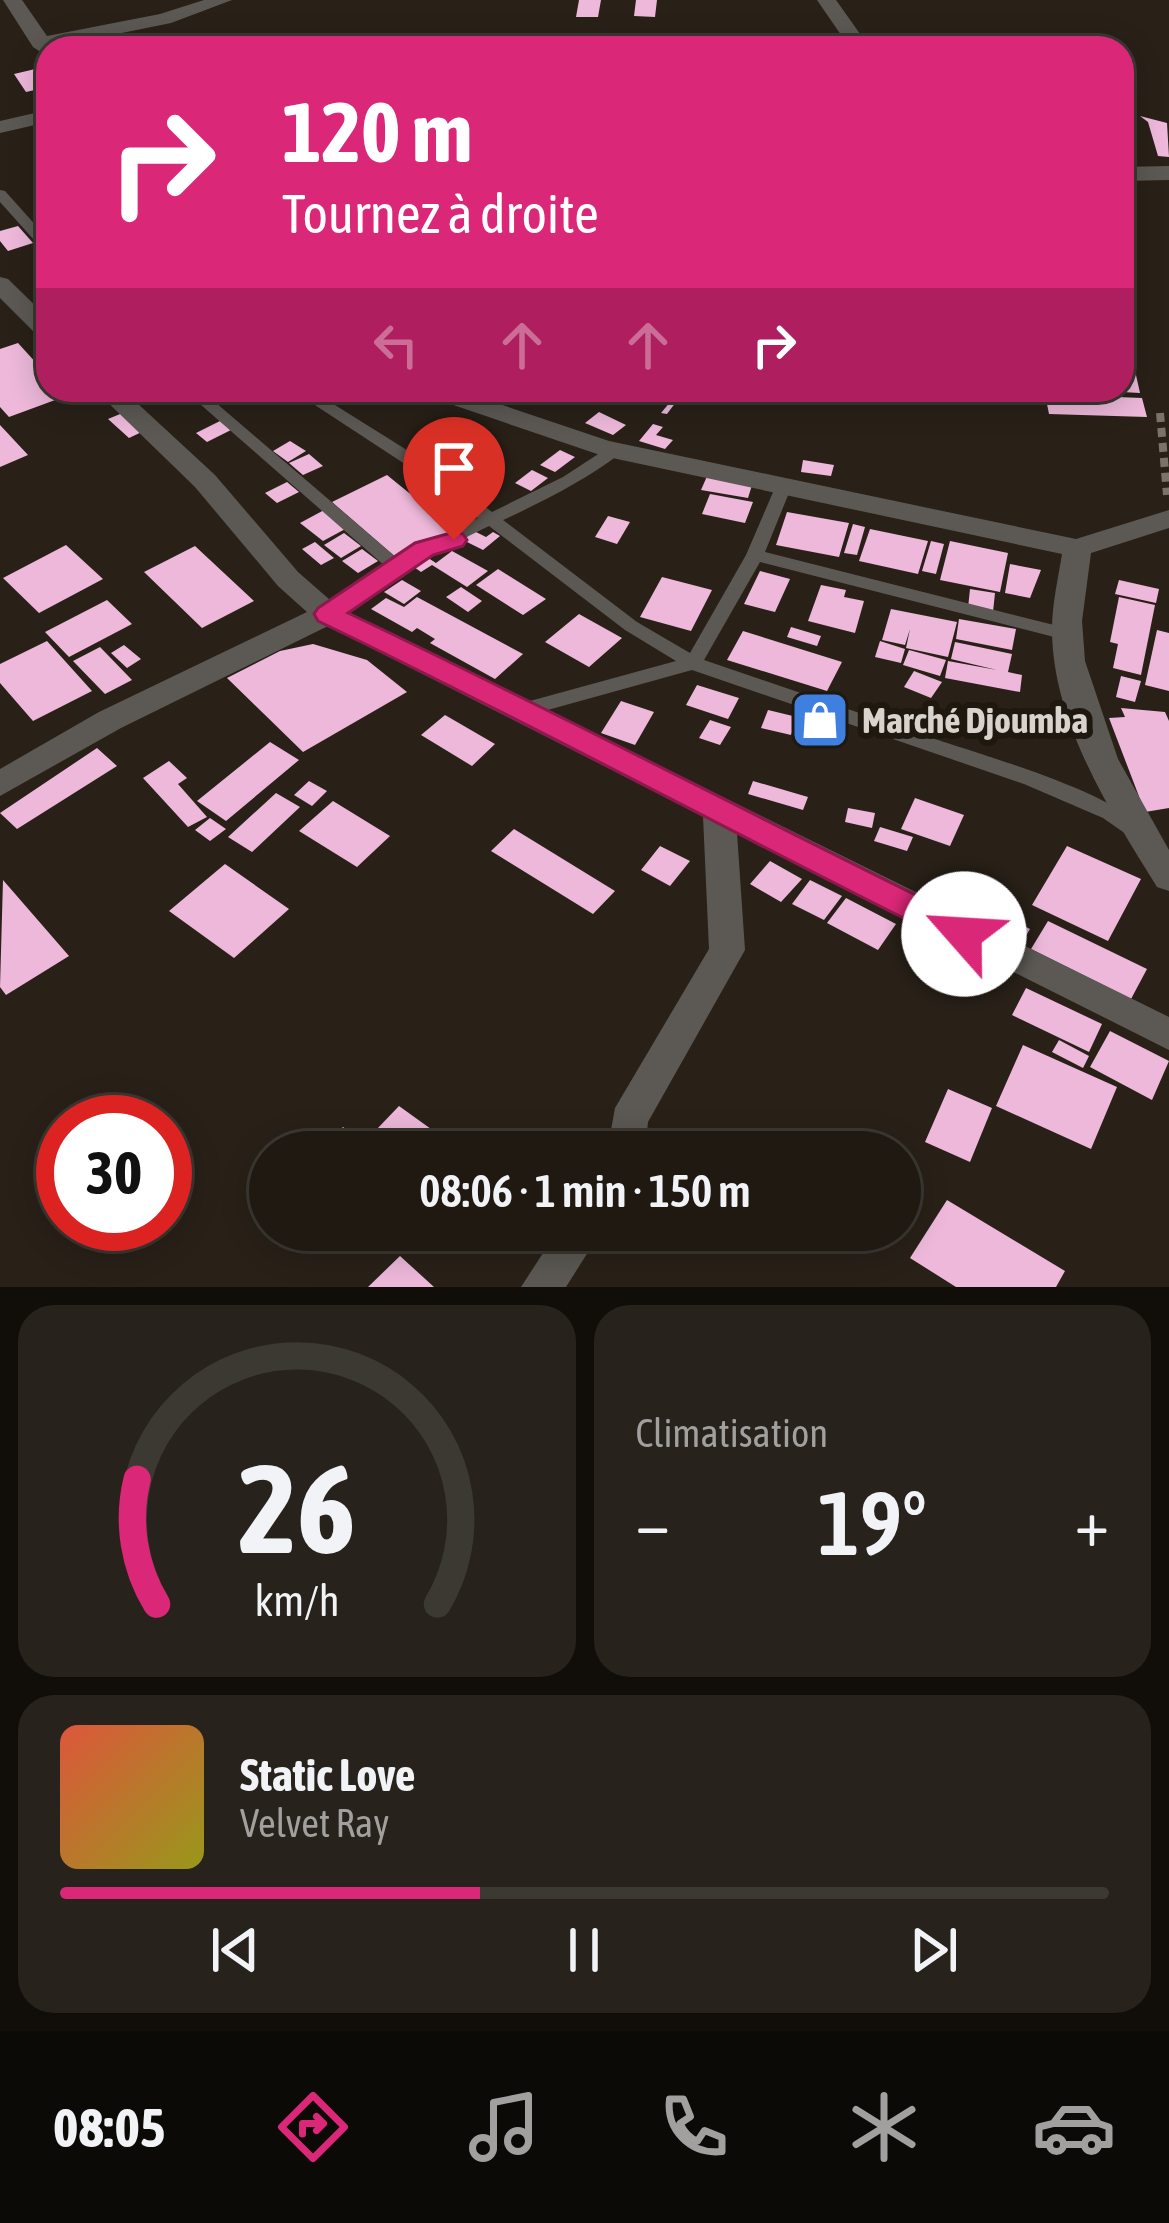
<!DOCTYPE html>
<html lang="fr">
<meta charset="utf-8">
<style>
body{margin:0;font-family:"Asap Condensed",sans-serif;background:#27221b;color:#f1f3f6;height:100vh;display:flex;flex-direction:column;font-size:45px;white-space:nowrap}
*{box-sizing:border-box;margin:0}
p{font-size:39px;color:#a1a09f}
.icon{flex:none;width:66px;height:66px;fill:none;stroke:currentColor;stroke-width:2;stroke-linecap:round;stroke-linejoin:round}
.map{position:relative;height:1287px;overflow:hidden}
.side{display:flex;flex-direction:column;gap:18px;padding:18px;background:#110e0a;flex:1}
.side>*{flex:none}
.guide{position:absolute;left:36px;top:36px;width:1098px;height:366px;border-radius:36px;box-shadow:0 6px 30px #0003,0 0 0 3px #3c3832;background:#db2777;color:#fff;overflow:hidden}
.speed{position:absolute;left:36px;top:1095px;display:flex;gap:24px;font-size:60px;font-weight:700;text-align:center}
.speed>*{display:grid;place-content:center;width:156px;height:156px;border-radius:50%;background:#1f1912;box-shadow:0 6px 30px #0003,0 0 0 3px #3c3832;line-height:1}
.speed .limit{border:18px solid #d22;background:#fff;color:#111}
.pin{position:absolute;display:grid;place-items:center;width:102px;height:102px;color:#fff;margin:-123px -51px;border-radius:50% 50% 50% 0;rotate:-45deg;box-shadow:0 0 12px #0007}
.pin .icon{rotate:45deg}
.me{position:absolute;width:132px;margin:-66px;rotate:296deg;stroke-linejoin:round;filter:drop-shadow(0 0 9px #0008)}
.turn{display:flex;align-items:center;gap:42px;height:252px;padding:0 48px;font-size:54px}
.turn .icon{width:156px;height:156px;stroke-width:2.5}
.turn b{display:block;font-size:84px;line-height:102px}
.lanes{display:flex;align-items:center;height:114px;padding:0 48px;background:#0003;justify-content:center;gap:60px;direction:ltr}
.lanes .off{opacity:.35}
.big{font-size:90px;font-weight:600;line-height:1.1}
.side .tile{flex:1;display:flex;flex-direction:column;justify-content:center;gap:18px;min-width:0;padding:0 42px;border-radius:36px;background:#27221b}
.side .dial{align-items:center;gap:0}
.dial svg{height:312px;overflow:visible;fill:none;stroke:#3c3832;stroke-width:7;stroke-linecap:round;text-anchor:middle}
.dial text{fill:#f1f3f6;stroke:none}
.song{display:flex;align-items:center;gap:36px}
.cover{width:144px;height:144px;border-radius:18px;background:linear-gradient(135deg,hsl(10 70% 55%),hsl(60 70% 35%))}
.played{height:12px;border-radius:6px;background:linear-gradient(90deg,#db2777 40%,#3c3832 40%)}
.keys{display:flex;justify-content:space-around;direction:ltr}
.heat{display:flex;justify-content:space-between;align-items:center;font-size:66px;direction:ltr}
.side .tiles{flex:1;display:grid;gap:18px;grid-template-columns:1fr 1fr}
.tile:last-child{grid-column:span 2}
.trip{position:absolute;left:249px;top:1131px;width:672px;height:120px;border-radius:60px;background:#1f1912;box-shadow:0 6px 30px #0003,0 0 0 3px #3c3832;font-weight:600;line-height:120px;text-align:center}
.tab-bar{display:flex;height:192px;justify-content:space-around;align-items:center;background:#0c0a07;color:#a1a09f}
.tab-bar .icon{width:84px;height:84px}
.tab-bar .active{color:#db2777}
.tab-bar b{font-size:54px;color:#f1f3f6}
.map>svg:first-child{display:block}
.building{fill:#edb8da}
.lines{fill:none;stroke-linecap:round;stroke-linejoin:round}
.path{stroke:#7a736b;stroke-width:8;stroke-dasharray:9 6;stroke-linecap:butt}
.lane{fill:#5c5954;fill-rule:evenodd}
.street{fill:#5c5954;fill-rule:evenodd}
.route{fill:#db2777;stroke:#8e194d;stroke-width:3}
.labels{text-anchor:middle;dominant-baseline:central;stroke-width:12;stroke-linejoin:round;paint-order:stroke}
.poi-label{font-size:36px;font-weight:bold;fill:#d8d3cd;stroke:#1f180f;text-anchor:start}
</style>
<div class="map">
<svg width="1169" height="1287" viewBox="0 0 1169 1287">
<rect width="100%" height="100%" fill="#292118"/>
<path class="building" d="M579,0h22l-3,17h-22z
M636,0h21l-2,17 -21,-1z
M48,66v21l-22,5 -12,-18z
M1140,116l27,7 2,34 -11,-1 -10,-34z
M18,226l15,17 -25,8 -8,-10v-10z
M18,343l30,33v14h12l6,6 -57,21 -9,-10v-58z
M1122,356l10,1 8,36 -18,-1z
M657,390h28l-18,24 -6,-1 10,-12 -17,-6z
M1045,394l97,4 5,19 -98,-3z
M125,412l21,18 -17,8 -21,-19z
M599,412l27,13 -13,10 -28,-12z
M220,421l11,9 -24,12 -11,-9z
M653,424l10,3 -7,8 17,5 -8,9 -26,-8z
M0,425l28,30 -28,12z
M290,441l16,10 -18,11 -15,-11z
M560,450l15,7 -20,15 -15,-7z
M309,454l14,12 -20,9 -14,-12z
M803,460l31,5 -3,11 -30,-4z
M532,470l16,8 -17,13 -16,-8z
M708,474l45,8 -5,16 -47,-8z
M387,475l69,56 -57,29 -67,-58z
M287,482l12,10 -22,11 -12,-10z
M710,494l43,8 -8,21 -43,-9z
M326,509l23,18 -26,14 -23,-18z
M787,512l62,11 -10,34 -63,-12z
M608,516l22,6 -13,22 -22,-7z
M853,524l12,3 -8,28 -13,-2z
M870,529l58,12 -10,33 -59,-13z
M474,531l12,6 7,-5 7,4 -17,14 -20,-10z
M344,533l17,13 -20,12 -17,-13z
M931,541l13,3 -8,30 -14,-3z
M950,541l58,12 -8,39 -60,-12z
M315,542l19,16 -13,7 -19,-16z
M66,545l37,34 -64,34 -36,-35z
M195,546l59,55 -52,27 -58,-56z
M362,549l16,12 -20,12 -16,-12z
M452,551l36,20 -21,16 -35,-22 -11,7 -14,-10 15,-8 14,9z
M1010,564l31,6 -11,28 -25,-5z
M498,569l48,30 -23,16 -47,-30z
M760,571l30,8 -15,33 -31,-8z
M662,577l50,13 -21,41 -51,-14z
M402,580l19,11 -17,13 -20,-12z
M1119,580l40,9 -3,14 -41,-9z
M821,585l25,5 -2,7 20,4 -9,32 -47,-12z
M461,587l21,14 -14,11 -22,-15z
M970,589l25,4 -2,19 -25,-4z
M417,597l106,57 -28,25 -65,-36 5,-4 -18,-11 -5,4 -41,-23 15,-11 18,9z
M1119,597l36,8 -14,70 -28,-7 5,-24 -8,-2z
M107,600l25,24 -63,33 -24,-25z
M891,609l66,13 -9,35 -42,-9 4,-19 -5,16 -23,-5z
M579,614l43,24 -33,29 -44,-25z
M959,619l57,10 -4,21 -56,-11z
M791,627l30,9 -4,10 -30,-9z
M1157,630l12,3v58l-24,-6z
M743,631l99,31 -15,29 -100,-31z
M47,641l45,50 -59,30 -33,-38v-19z
M880,641l25,8 -4,14 -26,-6z
M955,642l57,12 -4,18 14,3 -2,17 -75,-14 3,-17 49,9 -46,-11z
M313,644l54,16 40,32 -104,60 -76,-74 53,-27z
M124,645l17,14 -14,9 -16,-15z
M100,647l32,33 -27,14 -32,-33z
M909,650l37,10 -6,16 -37,-11z
M914,671l28,11 -11,16 -27,-11z
M1121,676l20,5 -6,21 -19,-5z
M697,685l42,13 -11,21 -42,-14z
M621,701l33,11 -19,33 -34,-12z
M1121,708l44,4 4,9v87l-24,4 -36,-94 16,-1z
M768,710l29,7 -6,18 -30,-7z
M445,715l50,29 -23,22 -51,-31z
M710,720l21,7 -11,18 -21,-7z
M270,742l29,18 -73,61 -29,-20z
M97,748l20,18 -100,63 -17,-16z
M169,761l18,17 -9,6 29,33 -19,10 -45,-49z
M309,781l18,10 -15,15 -18,-11z
M753,781l55,16 -5,13 -55,-16z
M276,793l24,14 -48,45 -24,-15z
M915,798l49,17 -14,31 -49,-17z
M333,801l57,35 -33,31 -58,-36z
M848,808l27,5 -3,15 -27,-6z
M210,818l16,11 -16,12 -15,-11z
M880,827l33,10 -6,14 -33,-10z
M514,829l101,62 -22,23 -102,-63z
M660,846l30,15 -20,25 -29,-16z
M1067,846l74,33 -33,62 -76,-36z
M770,861l32,18 -21,23 -31,-18z
M225,864l64,45 -55,49 -65,-47z
M3,880l66,76 -63,39 -6,-8z
M810,880l32,16 -18,24 -32,-16z
M846,898l50,26 -18,26 -51,-27z
M1008,918l22,11 -10,17 -22,-11z
M1048,921l99,48 -16,30 -100,-50z
M942,947l29,14 -11,18 -29,-15z
M1026,988l76,36 -13,28 -77,-37z
M1110,1031l59,30 -17,39 -62,-33z
M1059,1040l30,16 -6,12 -31,-16z
M1023,1045l94,42 -26,62 -95,-43z
M948,1089l44,19 -22,54 -45,-20z
M399,1106l64,46h-108z
M343,1127l17,13 -12,12h-16l-8,-6z
M947,1200l118,71 -9,16h-100l-46,-29z
M400,1256l34,31h-66z"/>
<g class="lines">
<path class="path" d="M1160,413l7,82"/>
<path class="lane" d="M0,190l5,1 43,48v12l-5,-1 -43,-48z
M184,390h17l196,168 81,-40 -64,-48 -122,-80h19l115,72 66,50 71,-35 46,-30h12l2,3 -2,3c-37,28 -77,48 -118,67l134,102 53,31 56,-98 31,-72 2,-4h12l2,4 -28,69 301,76 9,6 -9,6 -306,-78 -56,98c76,26 152,52 228,78 47,16 184,55 211,91l-3,5h-14l-23,-16 -79,-34 -332,-114 -166,46 -7,-2 -2,-5 2,-5 157,-43 -51,-31 -136,-104 -73,36 -82,56h-12l-3,-4 3,-4 63,-44z"/>
<path class="street" d="M3,0h19l25,36 113,-22 44,-14h28l-61,23 -123,25v9l-15,-10z
M817,0h19l34,48h-20z
M48,110v12l-48,11v-12z
M1169,166v14l-47,1v-14z
M0,277l8,2 40,39v21l-9,-2 -39,-39z
M95,390h28l92,85 83,97 40,35 831,410v33l-432,-217 8,117 -97,172 -3,30h-38l8,-44 94,-159 -6,-133 -375,-190 -207,102 -121,68v-27l99,-57 208,-100 -29,-26 -83,-99z
M420,390h38l151,51 467,98 93,-29v18l-78,25 -9,68 3,40 33,98 51,91v41l-12,-4c-47,-76 -105,-166 -105,-258 0,-25 6,-50 10,-75l-459,-98 -179,-61z
M558,1230h44l-36,57h-45z"/>
</g>
<path class="route" d="M454,532l9,2 4,6 -4,6 -30,9 -85,58c211,100 417,209 627,311l5,10 -5,9 -11,4 -11,-4c-213,-106 -421,-219 -635,-322l-4,-7 4,-6 97,-65z"/>
<defs>
<symbol id="shop-square" viewBox="-11 -11 22 22"><rect x="-9" y="-9" width="18" height="18" rx="4" fill="#3f7fe0" stroke="#1f180f"/><path d="M-5-2.5h2.3a2.7 3.5 0 0 1 5.4 0H5L5.5 6h-11ZM-1.5-2.5h3a1.5 2.3 0 0 0-3 0Z" fill="#fff"/></symbol>
</defs>
<g fill-rule="evenodd">
<use href="#shop-square" x="787" y="687" width="66" height="66"/>
</g>
<g class="labels">
<g class="poi-label">
<text x="862" y="720">Marché Djoumba</text>
</g>
</g>
</svg>
<div class="speed"><div class="limit">30</div></div>
<div class="pin" style="left:454px;top:540px;background:#d93025"><svg class="icon" aria-label="arrive" viewBox="0 0 24 24"><path d="M6 21V4h12l-3 4 3 4H6"/></svg></div>
<svg class="me" style="left:964px;top:934px" viewBox="-20 -20 40 40"><circle r="19" fill="#fff"/><path d="M0-13L10 11 0 6-10 11z" fill="#db2777"/></svg>
<div class="trip">08:06 · 1 min · 150 m</div>
<div class="guide">
<div class="turn"><svg class="icon" aria-label="right" viewBox="0 0 24 24"><path d="M7 20v-9h11M14 6l5 5-5 5"/></svg><div><b>120 m</b>Tournez à droite</div></div>
<div class="lanes"><svg class="icon off" aria-label="left" viewBox="0 0 24 24"><path d="M17 20v-9H6M10 6l-5 5 5 5"/></svg><svg class="icon off" aria-label="ahead" viewBox="0 0 24 24"><path d="M12 20V5M6 11l6-6 6 6"/></svg><svg class="icon off" aria-label="ahead" viewBox="0 0 24 24"><path d="M12 20V5M6 11l6-6 6 6"/></svg><svg class="icon" aria-label="right" viewBox="0 0 24 24"><path d="M7 20v-9h11M14 6l5 5-5 5"/></svg></div>
</div>
</div>
<section class="side">
<div class="tiles">
<div class="tile dial"><svg viewBox="0 0 100 80">
<path d="M14 69A42 42 0 1 1 86 69"/>
<path d="M14 69A42 42 0 0 1 9 37" stroke="#db2777"/>
<text x="50" y="56" font-size="32" font-weight="700">26</text>
<text x="50" y="72" font-size="11">km/h</text>
</svg></div>
<div class="tile"><p>Climatisation</p>
<div class="heat"><a>−</a><b class="big">19°</b><a>+</a></div>
</div>
<div class="tile">
<div class="song"><i class="cover"></i><div><b>Static Love</b><p>Velvet Ray</p></div></div>
<div class="played"></div>
<div class="keys"><svg class="icon" aria-label="previous" viewBox="0 0 24 24"><path d="M18 5L8 12l10 7zM5 5v14"/></svg><svg class="icon" aria-label="pause" viewBox="0 0 24 24"><path d="M8 5v14M16 5v14"/></svg><svg class="icon" aria-label="next" viewBox="0 0 24 24"><path d="M6 5l10 7-10 7zM19 5v14"/></svg></div>
</div>
</div>
</section>
<nav class="tab-bar">
<b>08:05</b>
<svg class="icon active" aria-label="directions" viewBox="0 0 24 24"><path d="M12 3l9 9-9 9-9-9zM9 14v-3h6M13 9l2 2-2 2"/></svg>
<svg class="icon" aria-label="music" viewBox="0 0 24 24"><path d="M9 18V5l10-2v13"/><circle cx="6" cy="18" r="3"/><circle cx="16" cy="16" r="3"/></svg>
<svg class="icon" aria-label="phone" viewBox="0 0 24 24"><path d="M5 4h4l2 5-3 2q2 4 5 5l2-3 5 2v4C11 20 4 13 5 4z"/></svg>
<svg class="icon" aria-label="climate" viewBox="0 0 24 24"><path d="M12 3v18M4 7l16 10M4 17L20 7"/></svg>
<svg class="icon" aria-label="car" viewBox="0 0 24 24"><path d="M5 17H2v-5l4-1 3-4h7l3 4 3 1v5h-3M9 17h6M6 11h13"/><circle cx="7" cy="17" r="2"/><circle cx="17" cy="17" r="2"/></svg>
</nav>
